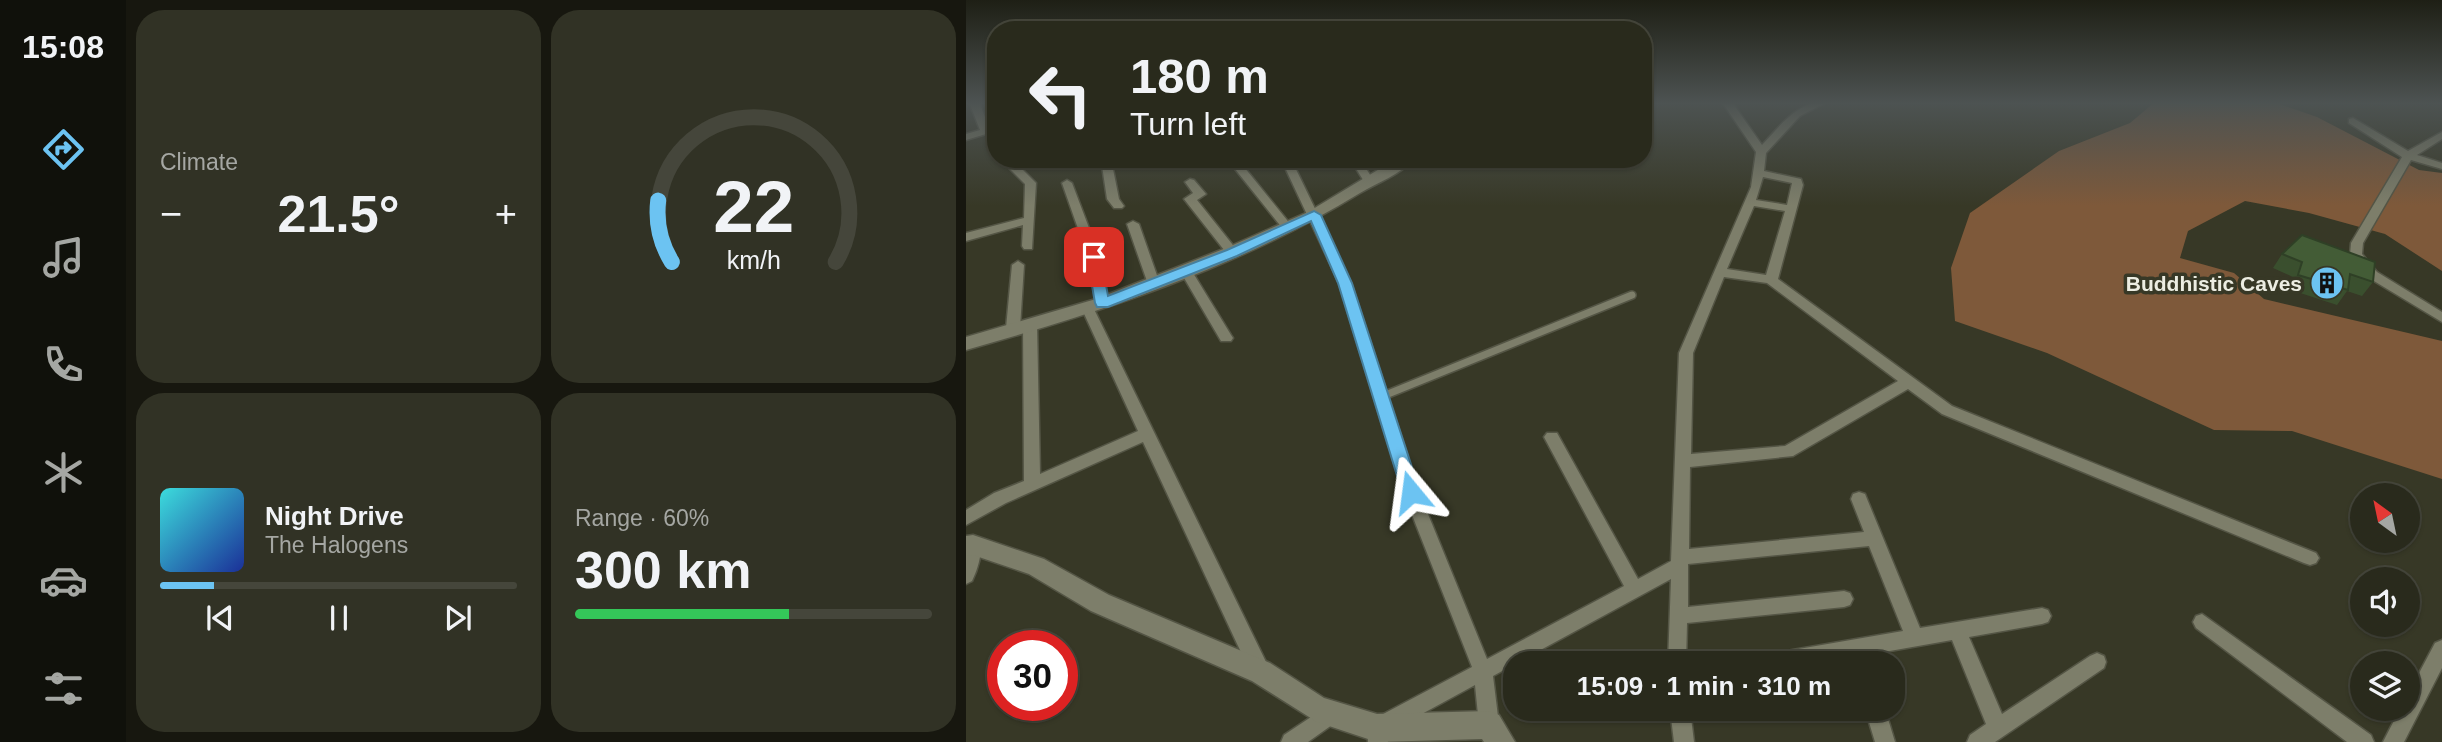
<!DOCTYPE html>
<meta charset="utf-8">
<style>
body{margin:0;font-family:Helvetica,sans-serif;background:#313225;color:#f1f3f6;height:100vh;display:flex;flex-direction:column;font-size:26px;white-space:nowrap}
*{box-sizing:border-box;margin:0}
p{font-size:23px;color:#a5a7a3}
.icon{flex:none;width:38px;height:38px;fill:none;stroke:currentColor;stroke-width:2;stroke-linecap:round;stroke-linejoin:round}
.map{position:relative;flex:1;overflow:hidden}
.side{display:flex;flex-direction:column;gap:10px;padding:10px;background:#17170f;width:840px}
.side>*{flex:none}
.banner{position:absolute;left:21px;top:21px;width:665px;height:147px;border-radius:28px;box-shadow:0 2px 5px #0004,0 0 0 2px #45463b;background:#292a1c;color:#f1f3f6;overflow:hidden}
.needle{width:46px;rotate:327deg}
.controls{position:absolute;left:1384px;top:483px;display:grid;gap:14px}
.controls a{display:grid;place-items:center;width:70px;height:70px;border-radius:50%;background:#292a1c;box-shadow:0 2px 5px #0004,0 0 0 2px #45463b;font-size:35px}
.speed{position:absolute;left:21px;top:630px;display:flex;gap:14px;font-size:35px;font-weight:700;text-align:center}
.speed>*{display:grid;place-content:center;width:91px;height:91px;border-radius:50%;background:#292a1c;box-shadow:0 2px 5px #0004,0 0 0 2px #45463b;line-height:1}
.speed .limit{border:10px solid #d22;background:#fff;color:#111}
.pin{position:absolute;display:grid;place-items:center;width:60px;height:60px;color:#fff;margin:-30px;border-radius:14px;box-shadow:0 4px 10px #0006}
.me{position:absolute;width:77px;margin:-38px;rotate:344deg;stroke-linejoin:round;filter:drop-shadow(0 0 5px #0008)}
.turn{display:flex;align-items:center;gap:24px;height:147px;padding:0 28px;font-size:32px}
.turn .icon{width:91px;height:91px;stroke-width:2.5}
.turn b{display:block;font-size:49px;line-height:60px}
.big{font-size:52px;font-weight:700;line-height:1.1}
.side .widget{flex:1;display:flex;flex-direction:column;justify-content:center;gap:10px;min-width:0;padding:0 24px;border-radius:28px;background:#313225}
.side .dial{align-items:center;gap:0}
.dial svg{height:182px;overflow:visible;fill:none;stroke:#45463b;stroke-width:7;stroke-linecap:round;text-anchor:middle}
.dial text{fill:#f1f3f6;stroke:none}
.song{display:flex;align-items:center;gap:21px}
.cover{width:84px;height:84px;border-radius:10px;background:linear-gradient(135deg,hsl(180 70% 55%),hsl(230 70% 35%))}
.played{height:7px;border-radius:4px;background:linear-gradient(90deg,#6cc3f2 15%,#45463b 15%)}
.keys{display:flex;justify-content:space-around;direction:ltr}
.heat{display:flex;justify-content:space-between;align-items:center;font-size:38px;direction:ltr}
.charge{height:10px;border-radius:5px;background:linear-gradient(90deg,#34c759 60%,#45463b 0)}
.side .tiles{flex:1;display:grid;gap:10px;grid-template-columns:repeat(2,1fr)}
.trip{position:absolute;left:537px;top:651px;width:402px;height:70px;border-radius:28px;background:#292a1c;box-shadow:0 2px 5px #0004,0 0 0 2px #45463b;font-weight:700;line-height:70px;text-align:center}
main{display:flex;flex:1;min-height:0}
.dock{display:flex;flex-direction:column;width:126px;justify-content:space-around;align-items:center;background:#10110b;color:#a5a7a3}
.dock .icon{width:49px;height:49px}
.dock .selected{color:#6cc3f2}
.dock b{font-size:32px;color:#f1f3f6}
.map>svg:first-child{display:block}
.forest{fill:#7e593a}
.lines{fill:none;stroke-linecap:round;stroke-linejoin:round}
.lane-casing{stroke:#545545;stroke-width:10}
.street-casing{stroke:#545545;stroke-width:3}
.secondary-casing{stroke:#545545;stroke-width:3}
.lane{stroke:#7d7e6a;stroke-width:7}
.street{fill:#7d7e6a;fill-rule:evenodd}
.secondary{fill:#7d7e6a;fill-rule:evenodd}
.wall{fill:#3a4f2e}
.building{fill:#435c36;stroke:#2f4026;stroke-width:2}
.route{fill:#6cc3f2;stroke:#467f9d;stroke-width:2}
.labels{text-anchor:middle;dominant-baseline:central;stroke-width:7;stroke-linejoin:round;paint-order:stroke}
.poi-label{font-size:21px;font-weight:bold;fill:#ecede2;stroke:#373826;text-anchor:end}
</style>
<main>
<nav class="dock">
<b>15:08</b>
<svg class="icon selected" aria-label="directions" viewBox="0 0 24 24"><path d="M12 3l9 9-9 9-9-9zM9 14v-3h6M13 9l2 2-2 2"/></svg>
<svg class="icon" aria-label="music" viewBox="0 0 24 24"><path d="M9 18V5l10-2v13"/><circle cx="6" cy="18" r="3"/><circle cx="16" cy="16" r="3"/></svg>
<svg class="icon" aria-label="phone" viewBox="0 0 24 24"><path d="M5 4h4l2 5-3 2q2 4 5 5l2-3 5 2v4C11 20 4 13 5 4z"/></svg>
<svg class="icon" aria-label="climate" viewBox="0 0 24 24"><path d="M12 3v18M4 7l16 10M4 17L20 7"/></svg>
<svg class="icon" aria-label="car" viewBox="0 0 24 24"><path d="M5 17H2v-5l4-1 3-4h7l3 4 3 1v5h-3M9 17h6M6 11h13"/><circle cx="7" cy="17" r="2"/><circle cx="17" cy="17" r="2"/></svg>
<svg class="icon" aria-label="filters" viewBox="0 0 24 24"><path d="M4 7h16M4 17h16"/><circle cx="9" cy="7" r="2"/><circle cx="15" cy="17" r="2"/></svg>
</nav>
<section class="side">
<div class="tiles">
<div class="widget"><p>Climate</p>
<div class="heat"><a>−</a><b class="big">21.5°</b><a>+</a></div>
</div>
<div class="widget dial"><svg viewBox="0 0 100 80">
<path d="M14 69A42 42 0 1 1 86 69"/>
<path d="M14 69A42 42 0 0 1 8 42" stroke="#6cc3f2"/>
<text x="50" y="56" font-size="32" font-weight="700">22</text>
<text x="50" y="72" font-size="11">km/h</text>
</svg></div>
<div class="widget">
<div class="song"><i class="cover"></i><div><b>Night Drive</b><p>The Halogens</p></div></div>
<div class="played"></div>
<div class="keys"><svg class="icon" aria-label="previous" viewBox="0 0 24 24"><path d="M18 5L8 12l10 7zM5 5v14"/></svg><svg class="icon" aria-label="pause" viewBox="0 0 24 24"><path d="M8 5v14M16 5v14"/></svg><svg class="icon" aria-label="next" viewBox="0 0 24 24"><path d="M6 5l10 7-10 7zM19 5v14"/></svg></div>
</div>
<div class="widget"><p>Range · 60%</p><b class="big">300 km</b><div class="charge"></div></div>
</div>
</section>
<div class="map">
<svg width="1476" height="742" viewBox="0 0 1476 742">
<rect width="100%" height="100%" fill="#373826"/>
<path class="forest" d="M1189,102h119l43,15 102,53 23,3v98l-57,-37 -76,-21 -64,-12 -57,30 -8,27 54,15 30,26 178,42v138l-150,-48 -78,-1 -167,-77 -92,-32 -4,-53 19,-55 89,-62 71,-28z"/>
<g class="lines">
<defs>
<path id="lane" d="M417,396l249,-101"/>
<path id="street" d="M3,102h10l10,25 7,-2v6l-30,9v-6l14,-4z
M756,102h10l30,43c18,-19 36,-45 65,-43l-27,14 -34,37 -2,18 37,8 2,6 -25,94 174,127 364,147 3,5 -3,5 -6,2 -6,-2 -362,-149 -34,-25 -115,67 -103,11 -1,82 175,-17 -13,-33 2,-5 6,-2 6,2 2,5 53,129 122,-20 6,2 3,6 -3,6 -6,2 -73,13 33,77 88,-58 7,-3 7,3 2,6 -2,6 -109,74h-28l3,-7 16,-11 -34,-84 -85,15 2,8h-18l-2,-5 -30,5h-59l2,-6 7,-3 134,-23 -34,-85 -181,18v43l156,-16 6,2 3,6 -3,6 -6,2 -157,16 -1,40h-18l3,-84 -178,97 6,49 -3,7 -7,3 -7,-3 -3,-7 -4,-40 -88,48 1,9h-20l-1,-14 3,-7 102,-54 -69,-175 -64,-209 -58,-124h10l60,124 68,209 68,167 137,-73 -80,-149 3,-4h10l81,146 33,-18 8,-208 72,-166 5,-35zM797,177l29,6 -5,22 -31,-5zM788,206l31,5 -19,64 -39,-6zM758,277l43,6 131,98 -113,65 -94,8 2,-101z
M1387,118l55,33 34,-19v7l-25,16 25,8v6l-31,-9 -48,83 -1,11 15,18 65,40v10l-73,-44 -19,-23 1,-12 51,-86 -53,-34v-4z
M41,159h10l-1,4 20,20 -4,66h-8l-2,-3 1,-21 -57,16v-8l58,-15 1,-34 -18,-18z
M135,159h10l8,40 5,7 -2,2h-8l-7,-9z
M384,159h10l14,22 -1,2h-8z
M270,161l4,1 51,63v4h-8l-52,-65z
M224,179l4,1 12,14 -9,6 39,49 2,3 -2,3h-8l-44,-56 9,-6 -8,-11z
M101,180l5,3 28,74 8,46 -1,3h-10l-1,-3 -8,-46 -26,-74z
M167,221l6,3 21,60 -2,3h-8l-2,-3 -21,-60z
M52,261l6,4 -4,63 -7,5 -7,-5 6,-63z
M220,267l4,1 41,67 2,3 -2,3h-10l-41,-70z
M121,303l6,4 174,357 2,7 -2,7 -7,2 -7,-2 -110,-236 -137,61 -40,22v-15l28,-17 30,-12 -1,-157 2,-3h10l2,3 3,150 98,-43 -57,-124z
M7,538l6,2c5,11 -2,31 -7,41l-6,3v-42z
M1236,614l169,121 3,7h-27l-151,-114 -3,-6 3,-6z
M1476,640v28l-38,74h-21l17,-33h8v-15l27,-51z
M366,703l7,3 3,7 -3,7 -31,22h-27l3,-7z
M704,709h20l4,33h-20z
M899,709h20l10,33h-20z"/>
<path id="secondary" d="M430,159h18c-13,15 -37,24 -54,34 -120,74 -259,119 -394,157v-13l130,-38 130,-51 82,-36z
M7,535l71,24 65,36 161,68 54,35 53,16 112,-3 10,4 16,27h-31l-2,-3 -105,3 -60,-20 -65,-41 -161,-70 -62,-37 -56,-19 -7,1v-20z"/>
</defs>
<use href="#lane" class="lane-casing"/>
<use href="#street" class="street-casing"/>
<use href="#secondary" class="secondary-casing"/>
<use href="#lane" class="lane"/>
<use href="#street" class="street"/>
<use href="#secondary" class="secondary"/>
</g>
<path class="wall" d="M1316,254l91,28 -11,14 -15,-5 -10,14 -49,-16 5,-12 -20,-9z"/>
<path class="building" d="M1336,235l73,27 -2,20 -23,-8 -2,16 -50,-15 4,-13 -20,-8z"/>
<linearGradient id="sky" x2="0" y2="1"><stop stop-color="#1e1f15"/><stop offset="0.5" stop-color="#4d5352"/><stop offset="1" stop-color="#4d5352" stop-opacity="0"/></linearGradient>
<rect width="1476" height="206" fill="url(#sky)"/>
<path class="route" d="M348,211l7,4 31,68 68,209 -3,5 -6,2 -7,-2 -2,-5 -64,-209 -27,-62 -74,35 -129,51h-11l-2,-4 -8,-46 2,-3 5,-1 7,4 7,39 119,-46z"/>
<defs>
<symbol id="building-disc" viewBox="-11 -11 22 22"><circle r="9.5" fill="#6cc3f2" stroke="#373826"/><path d="M-4-6H4V6H1V3H-1V6H-4ZM-2.5-4.3h1.7v1.8h-1.7ZM.8-4.3h1.7v1.8H.8ZM-2.5-1h1.7V.8h-1.7ZM.8-1h1.7V.8H.8Z" fill="#111"/></symbol>
</defs>
<g fill-rule="evenodd">
<use href="#building-disc" x="1342" y="264" width="38" height="38"/>
</g>
<g class="labels">
<g class="poi-label">
<text x="1336" y="283">Buddhistic Caves</text>
</g>
</g>
</svg>
<div class="controls">
<a><svg class="needle" viewBox="-14 -14 28 28"><path d="M0-13l5 13h-10z" fill="#e53935"/><path d="M0 13l5-13h-10z" fill="#a5a7a3"/></svg></a>
<a><svg class="icon" aria-label="sound" viewBox="0 0 24 24"><path d="M4 9h4l5-4v14l-5-4H4zM17 9q2 3 0 6"/></svg></a>
<a><svg class="icon" aria-label="layers" viewBox="0 0 24 24"><path d="M12 4l9 5-9 5-9-5zM3 14l9 5 9-5"/></svg></a>
</div>
<div class="speed"><div class="limit">30</div></div>
<div class="pin" style="left:128px;top:257px;background:#d93025"><svg class="icon" aria-label="arrive" viewBox="0 0 24 24"><path d="M6 21V4h12l-3 4 3 4H6"/></svg></div>
<svg class="me" style="left:445px;top:492px" viewBox="-20 -20 40 40"><path d="M0-17L14 15 0 8-14 15z" fill="#6cc3f2" stroke="#fff" stroke-width="4"/></svg>
<div class="trip">15:09 · 1 min · 310 m</div>
<div class="banner">
<div class="turn"><svg class="icon" aria-label="left" viewBox="0 0 24 24"><path d="M17 20v-9H6M10 6l-5 5 5 5"/></svg><div><b>180 m</b>Turn left</div></div>
</div>
</div>
</main>
